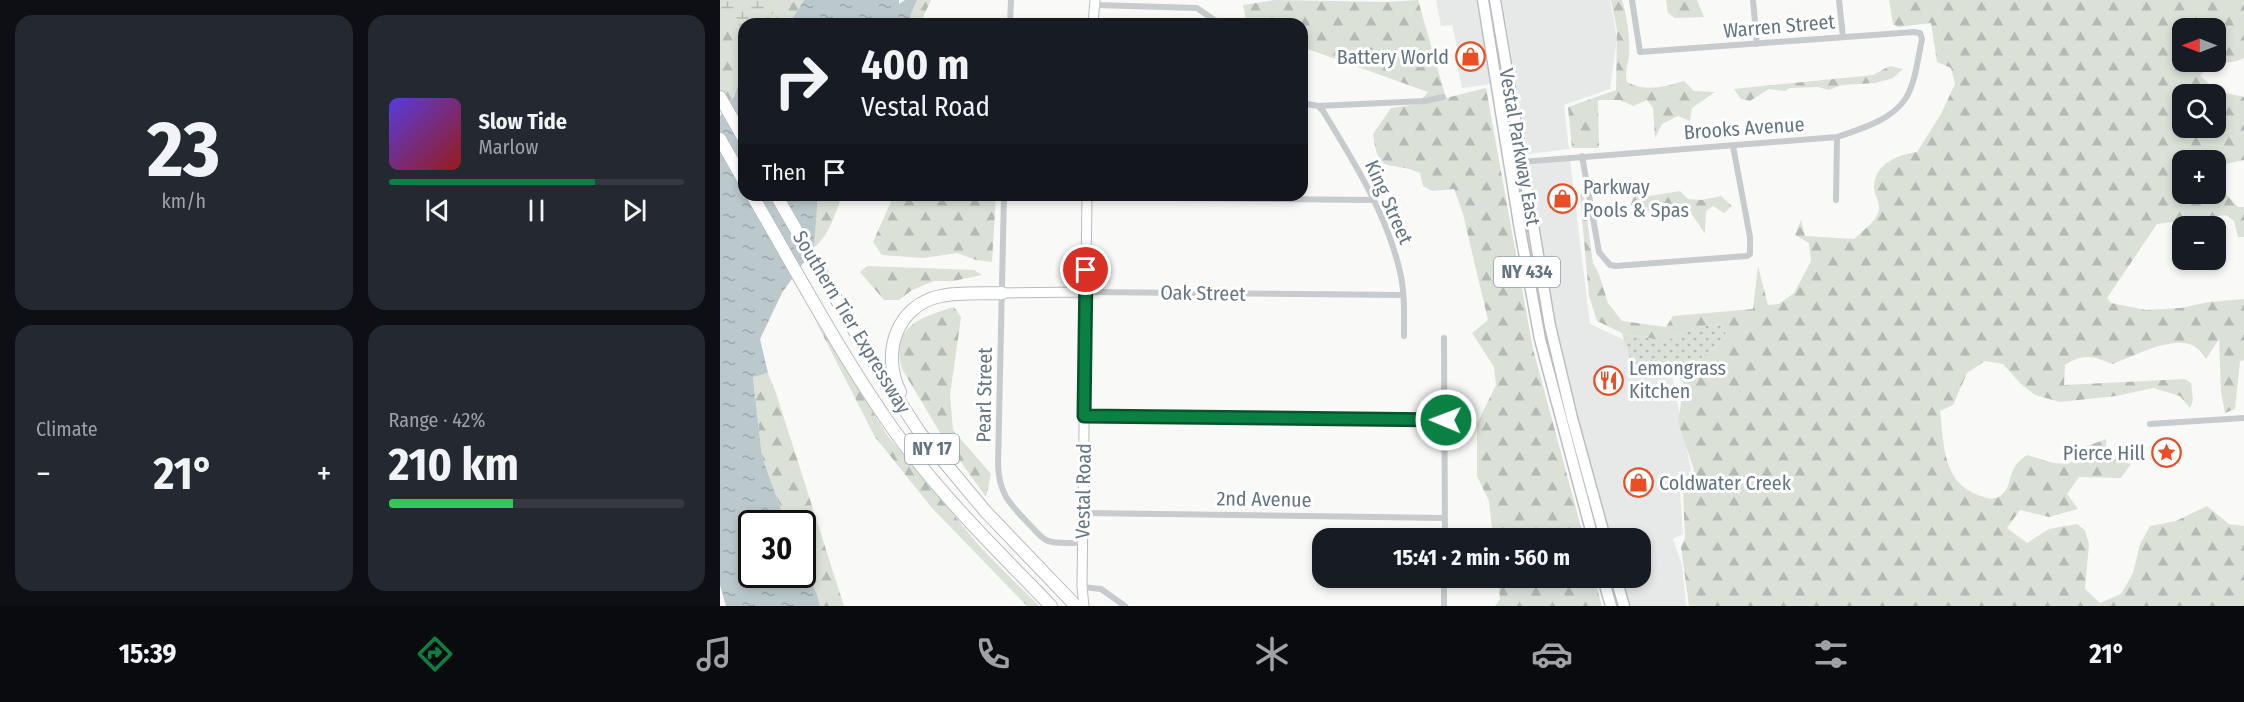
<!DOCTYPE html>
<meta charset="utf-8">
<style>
body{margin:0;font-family:"Fira Sans Condensed",sans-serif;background:#242831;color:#f1f3f6;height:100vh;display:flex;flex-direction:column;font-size:22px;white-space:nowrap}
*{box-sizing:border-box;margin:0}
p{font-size:20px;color:#9ea1a6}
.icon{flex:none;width:33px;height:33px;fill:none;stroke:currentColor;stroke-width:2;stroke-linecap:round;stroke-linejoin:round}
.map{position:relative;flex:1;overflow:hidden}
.sheet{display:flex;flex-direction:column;gap:15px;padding:15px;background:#0d0f14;width:720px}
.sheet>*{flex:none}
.hud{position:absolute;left:18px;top:18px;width:570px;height:183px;border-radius:18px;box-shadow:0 3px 9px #0003;background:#171b24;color:#f1f3f6;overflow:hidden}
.needle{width:39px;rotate:270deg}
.controls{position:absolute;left:1452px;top:18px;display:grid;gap:12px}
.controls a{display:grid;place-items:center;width:54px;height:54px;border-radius:12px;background:#171b24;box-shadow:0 3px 9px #0003;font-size:30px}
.speed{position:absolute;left:18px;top:510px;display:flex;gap:12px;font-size:30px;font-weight:700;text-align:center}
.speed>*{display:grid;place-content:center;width:78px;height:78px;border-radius:50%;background:#171b24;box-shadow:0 3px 9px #0003;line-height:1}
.speed .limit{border:3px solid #111;border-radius:9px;background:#fff;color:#111}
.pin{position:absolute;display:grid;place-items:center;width:51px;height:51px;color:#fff;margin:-26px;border:3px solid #fff;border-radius:50%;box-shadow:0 2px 6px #0007}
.me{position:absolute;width:66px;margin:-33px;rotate:271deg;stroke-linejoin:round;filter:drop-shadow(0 0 4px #0008)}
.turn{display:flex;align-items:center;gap:21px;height:126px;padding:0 24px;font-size:27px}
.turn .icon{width:78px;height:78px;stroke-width:2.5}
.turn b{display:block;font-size:42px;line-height:51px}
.then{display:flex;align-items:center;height:57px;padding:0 24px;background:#0003;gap:12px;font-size:22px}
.big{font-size:45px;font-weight:700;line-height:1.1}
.sheet .card{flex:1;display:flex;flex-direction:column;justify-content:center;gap:9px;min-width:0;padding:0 21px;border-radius:18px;background:#242831}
.sheet .dial{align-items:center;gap:0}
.dial b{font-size:78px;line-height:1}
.song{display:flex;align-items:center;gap:18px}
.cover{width:72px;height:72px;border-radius:9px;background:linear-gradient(135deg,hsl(250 70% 55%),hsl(0 70% 35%))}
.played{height:6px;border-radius:3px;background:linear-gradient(90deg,#0b8043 70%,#363941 70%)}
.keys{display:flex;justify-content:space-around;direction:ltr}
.heat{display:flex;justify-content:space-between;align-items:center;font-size:33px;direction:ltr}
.charge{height:9px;border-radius:4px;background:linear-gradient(90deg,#34c759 42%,#363941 0)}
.sheet .tiles{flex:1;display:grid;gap:15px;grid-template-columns:repeat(2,1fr)}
.trip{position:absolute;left:592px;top:528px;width:339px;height:60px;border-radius:18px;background:#171b24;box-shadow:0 3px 9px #0003;font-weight:700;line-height:60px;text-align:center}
.menu{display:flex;height:96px;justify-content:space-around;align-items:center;background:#090b0e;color:#9ea1a6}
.menu .icon{width:42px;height:42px}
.menu .current{color:#0b8043}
.menu b{font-size:27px;color:#f1f3f6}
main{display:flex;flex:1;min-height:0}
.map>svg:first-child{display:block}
.built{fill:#e7e8e8}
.green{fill:url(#green-dots)}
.forest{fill:url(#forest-firs);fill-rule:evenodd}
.wetland{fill:url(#wetland-marsh)}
.water{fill:url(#water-ripples)}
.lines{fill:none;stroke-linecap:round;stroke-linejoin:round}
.secondary-casing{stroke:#b7bdc1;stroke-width:11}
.primary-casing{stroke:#babec2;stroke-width:13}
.highway-casing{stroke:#b9bdc0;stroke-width:14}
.street{stroke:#c7cbce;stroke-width:6}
.secondary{stroke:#fff;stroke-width:9}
.primary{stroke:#fff;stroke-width:10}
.highway{stroke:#fff;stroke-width:12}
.route-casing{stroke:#07532c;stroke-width:15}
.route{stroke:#0b8043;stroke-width:10}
.labels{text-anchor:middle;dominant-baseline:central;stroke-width:6;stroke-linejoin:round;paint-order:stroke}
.shield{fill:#fff;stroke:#929ea8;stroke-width:1.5}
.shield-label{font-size:18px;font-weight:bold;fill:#637583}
.street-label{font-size:20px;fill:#637583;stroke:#fff}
.poi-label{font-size:20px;fill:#637583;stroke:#fff;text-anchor:start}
</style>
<main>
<section class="sheet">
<div class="tiles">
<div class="card dial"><b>23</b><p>km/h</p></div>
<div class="card">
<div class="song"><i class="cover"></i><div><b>Slow Tide</b><p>Marlow</p></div></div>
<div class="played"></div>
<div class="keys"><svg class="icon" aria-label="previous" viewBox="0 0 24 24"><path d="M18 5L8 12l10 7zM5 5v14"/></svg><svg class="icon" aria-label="pause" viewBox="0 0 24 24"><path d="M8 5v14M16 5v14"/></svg><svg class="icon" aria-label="next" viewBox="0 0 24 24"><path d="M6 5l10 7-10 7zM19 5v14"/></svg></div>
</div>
<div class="card"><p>Climate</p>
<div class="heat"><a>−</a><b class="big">21°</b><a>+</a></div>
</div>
<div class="card"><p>Range · 42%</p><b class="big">210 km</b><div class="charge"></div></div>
</div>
</section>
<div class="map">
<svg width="1524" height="606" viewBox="0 0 1524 606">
<defs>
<pattern id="green-dots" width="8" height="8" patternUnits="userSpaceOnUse" patternTransform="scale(1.5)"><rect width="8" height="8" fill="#dbe1d7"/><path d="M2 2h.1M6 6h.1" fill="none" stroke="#b5bbb4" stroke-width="1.8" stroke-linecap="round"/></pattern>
<pattern id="forest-firs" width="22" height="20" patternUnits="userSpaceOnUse" patternTransform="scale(1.5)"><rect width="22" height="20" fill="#dbe1d7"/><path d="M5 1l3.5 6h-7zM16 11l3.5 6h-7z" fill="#b5bbb4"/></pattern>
<pattern id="wetland-marsh" width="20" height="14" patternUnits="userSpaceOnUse" patternTransform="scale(1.5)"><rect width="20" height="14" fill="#dbe1d7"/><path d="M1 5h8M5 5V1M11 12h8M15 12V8" fill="none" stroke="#b5bbb4"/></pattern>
<pattern id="water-ripples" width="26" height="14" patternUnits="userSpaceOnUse" patternTransform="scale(1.5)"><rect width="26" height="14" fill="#bcc9cc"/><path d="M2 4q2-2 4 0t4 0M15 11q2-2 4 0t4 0" fill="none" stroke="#9ca8ab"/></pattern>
</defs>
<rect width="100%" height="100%" fill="#f9f9f7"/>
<path class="built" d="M716,0h40l15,84 -29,4 -5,-24 4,-1 -9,-38 -11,1z
M782,0h108l7,38 -7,51 -46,16 5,44 -41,5z
M850,160l20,164 79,37 22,109 -11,21 3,43 -10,5 9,26 4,41h-57l-7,-28h19v-40h-30l-35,-118 -26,-120 -20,-135z"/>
<path class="green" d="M799,174l25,145 14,62 43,157h-5l-35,-130 -22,-94 -23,-133 1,-6z
M1001,324l6,12 -35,30 -8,18c-13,-21 -29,-16 -51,-16l-11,-35 43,8 32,-14z"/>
<path class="forest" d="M0,0h84l-15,24h-45c0,32 2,53 -16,81l-8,-15z
M197,0h14l-11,24h-13z
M555,0l111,2 32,-2 28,98 40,-10 47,261 51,189h-91l-4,-37 -12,-25v-52l19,-39 -2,-18 -22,-34 16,-13 -25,-106 -9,-25 -22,2 -9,-5 -3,-13c-31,-14 -41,5 -47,-39l18,-26 27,-4 10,-12 -126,-45v-23h-36l-2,-3 -18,-1 -3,-15z
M891,0h11c5,16 8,37 7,53 0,11 -5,18 -2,29 19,10 37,5 57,-1l10,10 21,1 -23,16 -2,13 -12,-5 -16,8 -7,14 -2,-30 -6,-8 -14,6 -13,-6h-22l1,48h-27l-4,-41 48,-17 1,-60z
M946,0h31l7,17 -29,1 -7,-5z
M1169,0h355v58l-7,3 -24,4 -13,10 16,16 28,6v63l-19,4 -5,24 18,19h6v30h-6l-4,-16 -8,-6 -69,9 -50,74 4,5 35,7 34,-2 29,-6 35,-3v61l-4,1 -5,48 -10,4 -4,-21 -2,-53 -13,20c-3,-4 -6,-9 -9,-11 -20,-16 -64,9 -85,16 -19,-8 -28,-11 -47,1l-1,20 121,-6 6,4 2,17 -3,8 -10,-12 -27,-8 -37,8 -56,6 -25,-7 -14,-11 -18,-20 -18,-3 -18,12 -14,32 -13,6c4,32 2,71 38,84 8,3 14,6 22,1 10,-6 9,-19 14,-28 2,-5 9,-10 13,-13l26,8 16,1 16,-17 21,-8 1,18 24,7 -10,14 -42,-1 -12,17 11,15 -29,8 -29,-7 -13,18 20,15 22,-14 28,-5 8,6 4,14 -4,45 15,14 21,-9 12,-21 7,-29 10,-18 26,-5 31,-15 22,18 15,2v80h-555l-8,-59 4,-9 -2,-47 11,-21 -16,-48 6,-38 8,-18 35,-30 -6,-12 -24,3 -32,14 -43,-8 -25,-12 -8,-25 -9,-101 3,-7 10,75 6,11 9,29 14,18 44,6 7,-11 80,-7 5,-43 10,39 11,-1 15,-11 17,-32 -2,-18 -14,-8 6,-15 4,16 49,3c8,-8 23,-18 25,-29 1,-7 -5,-16 -5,-23 1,-24 24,-32 43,-35l24,-38 14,-30 -4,-16 -14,-6 -6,-39 -33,4 -5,-3zM1462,28h34v34h-34zM1462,94h34v34h-34zM1462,160h34v34h-34z
M1170,66l13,3 -10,9 -17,5 -34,2 -13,5 -11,-3 -28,1 -5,3 -16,-2 -19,12 -9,-2 -7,-10 139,-14z
M960,191l8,8 14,1 19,-4 11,10 -8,7 -11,-7 -7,5 -1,22 -15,-21h-7l-15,8 -3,-11 -19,3 -15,-7 2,-10 10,2z
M98,195h24c-7,19 -12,39 -28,53z
M174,195h102l-4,67 -16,-2 -19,-7 -34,5 -41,-3 -9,-13z
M147,266l107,4 8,5 -29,6h-19l-22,9 -13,10h-15l-24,-28z
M234,307l7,10 -11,78 3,35 38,44 -5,23 -44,-61 -40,-67c-12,-42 18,-52 52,-62z
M94,318l73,117 95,114 57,57h-12l-95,-98 -57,-71z
M48,373l8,20 68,213h-24l-3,-12 -14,-28 -1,-42 -16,-1 -24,-66 -9,-81z
M778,578h96l8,28h-107l5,-7z"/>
<path class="wetland" d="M0,0h64l-20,24 -20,1 -24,-6z"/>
<path class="water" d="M84,0h95v4l6,-4h12l-10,24h-118z
M24,69v126h74l-4,53 -32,45 -22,46 8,34 -15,4 9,80 24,66 -34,1v50h50l1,-8 14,28 3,12h-94l-6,-21v-469l14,-20z"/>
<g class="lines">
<defs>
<path id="secondary" d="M373,24l2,-24
M282,293l84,-1
M364,606l-2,-19 5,-392"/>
<path id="primary" d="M763,0l37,230 20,109 53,199
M775,0l55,326 22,92 33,120
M883,578l8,28
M896,578l8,28"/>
<path id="highway" d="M0,97l24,42
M0,139l24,42
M32,195c46,79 89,160 141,234 46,65 103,120 158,177
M56,195l88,152 56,86 66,79 90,94
M180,392c-19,-38 -4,-87 41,-96 19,-4 41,-2 61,-3"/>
</defs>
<use href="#secondary" class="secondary-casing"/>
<use href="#primary" class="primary-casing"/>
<use href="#highway" class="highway-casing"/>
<path class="street" d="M1033,0l4,44
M1119,0l4,37
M375,5l102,3 23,16
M290,24l1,-24
M582,103l16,3 5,5c31,51 64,103 77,161 5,21 4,43 4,64
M598,106l107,-5 18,-4
M862,156l17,96 11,13 6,1 131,-10 3,-2v-17l-17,-91
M789,163l328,-26c24,-8 55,-17 69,-39 10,-17 12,-41 16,-59l-2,-6 -6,-1 -274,20 -8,-52
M284,195l-6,269c1,30 11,39 31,60 5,5 10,12 17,16 10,5 26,2 37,3
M367,197l287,3
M1116,200l1,-63
M366,292l317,3
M724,338l1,200
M364,416l362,4
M1430,424l94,-6
M363,513l362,5
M362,587l19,2 24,17
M724,606v-28"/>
<use href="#secondary" class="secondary"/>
<use href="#primary" class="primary"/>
<use href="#highway" class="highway"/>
</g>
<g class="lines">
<defs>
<path id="route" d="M366,270l-2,146 362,4"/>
</defs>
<use href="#route" class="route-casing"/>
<use href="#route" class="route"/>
</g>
<defs>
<symbol id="shop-ring" viewBox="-11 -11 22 22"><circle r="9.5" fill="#fff" stroke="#e94f26" stroke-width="1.5"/><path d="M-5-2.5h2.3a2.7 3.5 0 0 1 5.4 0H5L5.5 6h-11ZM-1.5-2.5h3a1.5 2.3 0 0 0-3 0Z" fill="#e94f26"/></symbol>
<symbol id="restaurant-ring" viewBox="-11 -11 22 22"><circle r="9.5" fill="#fff" stroke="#e94f26" stroke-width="1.5"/><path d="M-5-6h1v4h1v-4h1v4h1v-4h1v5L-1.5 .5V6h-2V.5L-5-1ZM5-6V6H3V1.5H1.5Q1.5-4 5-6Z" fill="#e94f26"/></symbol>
<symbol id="sight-ring" viewBox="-11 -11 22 22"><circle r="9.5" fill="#fff" stroke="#e94f26" stroke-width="1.5"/><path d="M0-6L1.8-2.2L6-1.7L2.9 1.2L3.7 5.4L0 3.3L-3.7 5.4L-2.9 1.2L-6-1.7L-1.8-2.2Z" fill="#e94f26"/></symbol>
</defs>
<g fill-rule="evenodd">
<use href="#shop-ring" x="734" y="40" width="33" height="33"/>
<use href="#shop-ring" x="826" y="182" width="33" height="33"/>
<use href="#restaurant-ring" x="872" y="364" width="33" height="33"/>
<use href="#sight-ring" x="1430" y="436" width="33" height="33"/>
<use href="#shop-ring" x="902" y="466" width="33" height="33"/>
</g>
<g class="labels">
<g class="shield">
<rect x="774" y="257" width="66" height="30" rx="4.5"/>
<rect x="185" y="434" width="54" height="30" rx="4.5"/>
</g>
<g class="shield-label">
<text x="807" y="272">NY 434</text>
<text x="212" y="449">NY 17</text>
</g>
<g class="street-label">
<text transform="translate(1059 26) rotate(-5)">Warren Street</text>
<text transform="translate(1024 128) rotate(-4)">Brooks Avenue</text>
<text transform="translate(800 147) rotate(80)">Vestal Parkway East</text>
<text transform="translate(669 202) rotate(66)">King Street</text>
<text transform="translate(483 293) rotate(1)">Oak Street</text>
<text transform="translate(132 322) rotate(59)">Southern Tier Expressway</text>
<text transform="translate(264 395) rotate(-89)">Pearl Street</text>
<text transform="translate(363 491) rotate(-89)">Vestal Road</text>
<text transform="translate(544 499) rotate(1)">2nd Avenue</text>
</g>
<g class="poi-label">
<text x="729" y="57" text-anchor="end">Battery World</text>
<text x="863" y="187">Parkway<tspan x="863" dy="23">Pools &amp; Spas</tspan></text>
<text x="909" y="368">Lemongrass<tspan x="909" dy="23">Kitchen</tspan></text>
<text x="1425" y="453" text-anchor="end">Pierce Hill</text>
<text x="939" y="483">Coldwater Creek</text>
</g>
</g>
</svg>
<div class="controls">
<a><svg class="needle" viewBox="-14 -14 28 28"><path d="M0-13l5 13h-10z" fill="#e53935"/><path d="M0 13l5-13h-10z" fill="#9ea1a6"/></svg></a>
<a><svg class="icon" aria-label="search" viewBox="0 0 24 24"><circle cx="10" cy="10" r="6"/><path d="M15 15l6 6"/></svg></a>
<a>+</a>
<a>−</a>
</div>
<div class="speed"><div class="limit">30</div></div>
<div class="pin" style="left:366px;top:270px;background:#d93025"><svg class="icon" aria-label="arrive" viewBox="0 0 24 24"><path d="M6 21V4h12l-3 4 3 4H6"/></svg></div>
<svg class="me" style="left:726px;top:420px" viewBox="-20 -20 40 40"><circle r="17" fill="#0b8043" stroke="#fff" stroke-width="3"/><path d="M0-11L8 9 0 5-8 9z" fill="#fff"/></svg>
<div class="trip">15:41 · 2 min · 560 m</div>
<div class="hud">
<div class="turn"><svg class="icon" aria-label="right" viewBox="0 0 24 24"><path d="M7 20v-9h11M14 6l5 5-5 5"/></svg><div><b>400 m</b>Vestal Road</div></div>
<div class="then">Then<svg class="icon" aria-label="arrive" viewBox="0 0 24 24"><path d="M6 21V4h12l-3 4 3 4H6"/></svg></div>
</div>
</div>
</main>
<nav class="menu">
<b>15:39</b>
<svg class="icon current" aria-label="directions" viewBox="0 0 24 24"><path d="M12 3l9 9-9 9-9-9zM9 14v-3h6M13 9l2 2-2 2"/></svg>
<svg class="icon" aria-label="music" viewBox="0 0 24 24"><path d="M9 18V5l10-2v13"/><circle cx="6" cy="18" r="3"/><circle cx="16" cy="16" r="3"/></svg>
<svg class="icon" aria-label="phone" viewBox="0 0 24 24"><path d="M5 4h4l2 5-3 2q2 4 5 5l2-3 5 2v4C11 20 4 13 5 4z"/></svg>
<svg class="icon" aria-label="climate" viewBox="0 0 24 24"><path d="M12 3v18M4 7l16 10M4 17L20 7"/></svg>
<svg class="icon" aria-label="car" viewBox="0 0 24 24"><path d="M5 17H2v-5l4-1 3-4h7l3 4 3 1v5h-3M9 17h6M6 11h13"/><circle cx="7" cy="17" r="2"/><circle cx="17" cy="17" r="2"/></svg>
<svg class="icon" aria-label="filters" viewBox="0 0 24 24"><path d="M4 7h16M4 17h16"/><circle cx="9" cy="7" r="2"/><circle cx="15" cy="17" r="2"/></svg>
<b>21°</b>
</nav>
